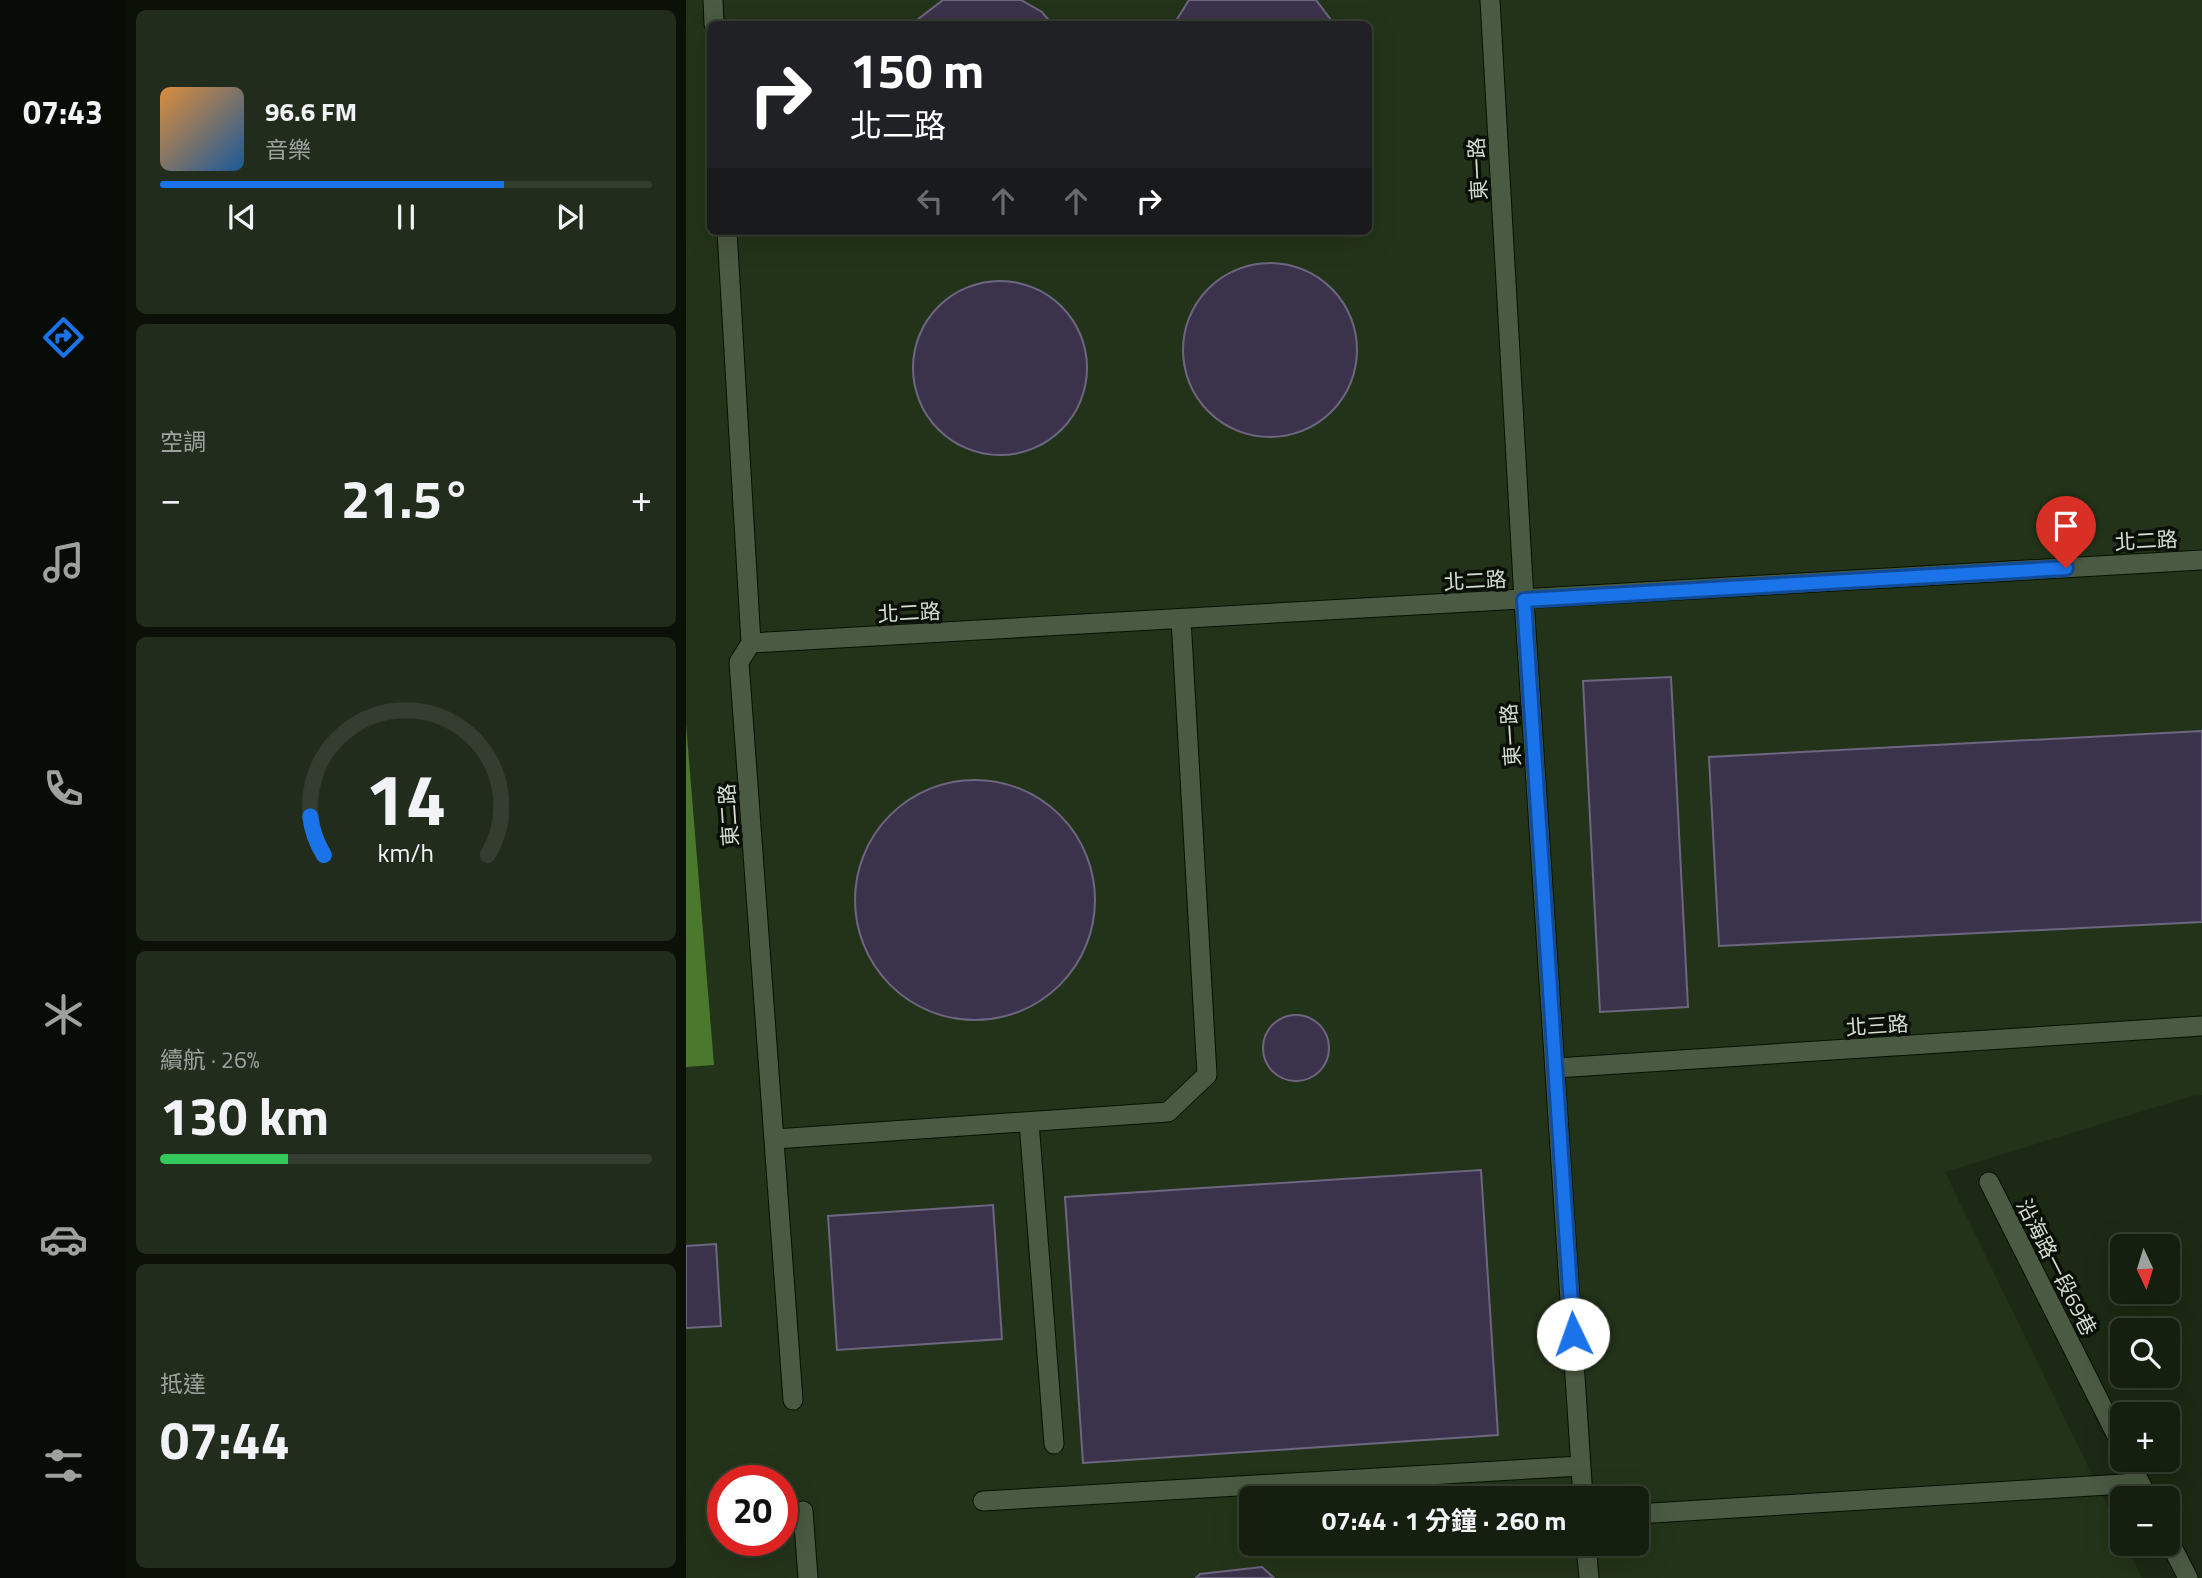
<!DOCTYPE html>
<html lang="zh-TW">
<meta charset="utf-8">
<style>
body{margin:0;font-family:"Titillium Web","Noto Sans TC",sans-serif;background:#222c1d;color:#f1f3f6;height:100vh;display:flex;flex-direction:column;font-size:26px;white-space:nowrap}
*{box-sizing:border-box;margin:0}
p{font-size:23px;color:#9da29e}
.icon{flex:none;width:38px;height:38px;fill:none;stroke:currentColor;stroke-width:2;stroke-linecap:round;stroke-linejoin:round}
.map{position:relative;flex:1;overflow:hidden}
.drawer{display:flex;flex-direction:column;gap:10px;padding:10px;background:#0c1108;width:560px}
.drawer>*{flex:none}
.hud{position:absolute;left:21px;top:21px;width:665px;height:214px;border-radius:10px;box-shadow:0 7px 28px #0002,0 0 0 2px #343d2f;background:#202124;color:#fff;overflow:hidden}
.needle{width:46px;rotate:176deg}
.buttons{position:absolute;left:1424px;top:1234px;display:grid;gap:14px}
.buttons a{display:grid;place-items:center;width:70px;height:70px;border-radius:10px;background:#151f0f;box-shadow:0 7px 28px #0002,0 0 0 2px #343d2f;font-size:35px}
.speed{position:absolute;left:21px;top:1465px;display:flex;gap:14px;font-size:35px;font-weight:700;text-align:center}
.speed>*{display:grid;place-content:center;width:91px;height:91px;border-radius:50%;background:#151f0f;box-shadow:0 7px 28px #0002,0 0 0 2px #343d2f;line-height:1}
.speed .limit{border:10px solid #d22;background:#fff;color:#111}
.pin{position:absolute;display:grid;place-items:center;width:60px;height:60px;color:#fff;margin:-72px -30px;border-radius:50% 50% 50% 0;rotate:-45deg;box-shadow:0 0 7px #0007}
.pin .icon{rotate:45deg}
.me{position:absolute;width:77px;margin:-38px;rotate:357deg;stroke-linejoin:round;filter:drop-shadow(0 0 5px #0008)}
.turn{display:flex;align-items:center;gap:24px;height:147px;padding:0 28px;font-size:32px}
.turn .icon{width:91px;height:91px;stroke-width:2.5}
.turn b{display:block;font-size:49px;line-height:60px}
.lanes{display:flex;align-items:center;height:66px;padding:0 28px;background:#0003;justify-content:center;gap:35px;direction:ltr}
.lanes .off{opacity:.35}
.big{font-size:52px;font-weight:700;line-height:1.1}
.drawer .card{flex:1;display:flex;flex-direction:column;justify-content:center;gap:10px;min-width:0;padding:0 24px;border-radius:10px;background:#222c1d}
.drawer .dial{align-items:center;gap:0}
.dial svg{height:182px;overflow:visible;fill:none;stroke:#343d2f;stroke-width:7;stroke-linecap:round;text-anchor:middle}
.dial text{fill:#f1f3f6;stroke:none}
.song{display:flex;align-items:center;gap:21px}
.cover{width:84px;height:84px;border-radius:10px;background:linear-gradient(135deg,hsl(30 70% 55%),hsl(210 70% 35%))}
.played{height:7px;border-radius:4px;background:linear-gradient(90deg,#1a73e8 70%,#343d2f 70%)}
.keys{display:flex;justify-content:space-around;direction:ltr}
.heat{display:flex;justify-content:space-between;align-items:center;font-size:38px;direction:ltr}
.charge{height:10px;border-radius:5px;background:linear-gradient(90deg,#34c759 26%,#343d2f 0)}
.trip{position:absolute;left:553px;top:1486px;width:410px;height:70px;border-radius:10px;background:#151f0f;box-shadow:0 7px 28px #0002,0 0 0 2px #343d2f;font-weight:700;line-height:70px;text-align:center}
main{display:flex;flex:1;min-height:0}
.tab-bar{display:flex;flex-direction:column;width:126px;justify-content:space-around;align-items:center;background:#080c06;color:#9da29e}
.tab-bar .icon{width:49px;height:49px}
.tab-bar .selected{color:#1a73e8}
.tab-bar b{font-size:32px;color:#f1f3f6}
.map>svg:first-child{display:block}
.built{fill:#233319;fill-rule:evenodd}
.water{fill:#4a782c}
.building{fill:#3a334b;stroke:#6d6680;stroke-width:2}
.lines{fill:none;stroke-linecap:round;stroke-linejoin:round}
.lane-casing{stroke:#061201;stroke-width:21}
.lane{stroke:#4b5a43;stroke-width:19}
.route-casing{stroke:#114b97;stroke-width:18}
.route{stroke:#1a73e8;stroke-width:12}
.labels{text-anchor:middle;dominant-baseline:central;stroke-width:7;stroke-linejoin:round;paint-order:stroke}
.street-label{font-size:21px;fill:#d4ddcf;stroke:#0a1007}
</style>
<main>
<nav class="tab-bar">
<b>07:43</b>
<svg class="icon selected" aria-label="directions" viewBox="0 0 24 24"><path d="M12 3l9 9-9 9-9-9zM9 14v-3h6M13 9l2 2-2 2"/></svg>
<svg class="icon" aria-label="music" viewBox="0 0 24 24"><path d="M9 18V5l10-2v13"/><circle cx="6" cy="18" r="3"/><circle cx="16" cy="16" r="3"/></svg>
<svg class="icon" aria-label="phone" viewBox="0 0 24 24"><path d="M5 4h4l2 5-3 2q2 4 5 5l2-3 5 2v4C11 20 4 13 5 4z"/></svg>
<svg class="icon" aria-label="climate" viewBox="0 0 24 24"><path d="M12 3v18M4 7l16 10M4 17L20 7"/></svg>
<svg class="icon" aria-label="car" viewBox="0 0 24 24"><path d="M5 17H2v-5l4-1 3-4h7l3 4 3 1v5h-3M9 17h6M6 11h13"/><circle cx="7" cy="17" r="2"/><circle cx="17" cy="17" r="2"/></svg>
<svg class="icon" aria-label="filters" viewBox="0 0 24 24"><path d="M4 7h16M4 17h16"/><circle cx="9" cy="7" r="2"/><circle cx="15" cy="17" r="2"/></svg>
</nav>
<section class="drawer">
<div class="card">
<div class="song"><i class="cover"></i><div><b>96.6 FM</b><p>音樂</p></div></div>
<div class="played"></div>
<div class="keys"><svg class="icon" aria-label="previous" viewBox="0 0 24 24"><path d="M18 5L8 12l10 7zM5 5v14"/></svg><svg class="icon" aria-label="pause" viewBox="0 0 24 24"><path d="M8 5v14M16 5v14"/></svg><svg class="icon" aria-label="next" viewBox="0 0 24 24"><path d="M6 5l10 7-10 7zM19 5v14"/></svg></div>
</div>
<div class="card"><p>空調</p>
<div class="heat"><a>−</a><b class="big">21.5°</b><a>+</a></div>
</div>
<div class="card dial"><svg viewBox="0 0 100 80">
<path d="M14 69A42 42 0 1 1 86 69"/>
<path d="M14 69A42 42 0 0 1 8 52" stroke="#1a73e8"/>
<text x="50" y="56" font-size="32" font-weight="700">14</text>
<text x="50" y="72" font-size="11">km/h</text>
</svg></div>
<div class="card"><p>續航 · 26%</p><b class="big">130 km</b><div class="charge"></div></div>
<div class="card"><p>抵達</p><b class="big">07:44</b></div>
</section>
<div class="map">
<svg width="1516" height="1578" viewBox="0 0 1516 1578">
<rect width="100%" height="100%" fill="#1c2914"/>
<path class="built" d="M0,0h1516v1095l-10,1 -247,76 178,366v6h2l17,34h-1456zM24,24h658v207h-658zM37,1480h59v60h-59zM565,1498h385v46h-385z"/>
<path class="water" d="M0,724l28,341 -28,2z"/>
<path class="building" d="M257,0h78l21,12 10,12h-137l2,-4z
M503,0h127l18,24h-160z
M497 350a87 87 0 1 1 174 0a87 87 0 1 1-174 0Z
M227 368a87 87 0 1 1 174 0a87 87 0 1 1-174 0Z
M985,677l17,330 -88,5 -17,-331z
M1516,731v191l-483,24 -10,-189z
M169 900a120 120 0 1 1 240 0a120 120 0 1 1-240 0Z
M577 1048a33 33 0 1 1 66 0a33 33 0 1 1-66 0Z
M795,1170l17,265 -415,28 -18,-266z
M307,1205l9,134 -165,11 -9,-134z
M30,1244l5,82 -35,2v-82z
M576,1567l12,11h-78l4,-4z"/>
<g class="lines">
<defs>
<path id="lane" d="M27,0l1,24
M804,0l34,600 59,898
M41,231l24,412 -12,19 54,738
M65,643l1451,-83
M870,1068l646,-42
M343,1122l25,322
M89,1139l393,-27 39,-37 -26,-456
M1303,1182l134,266
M1442,1460l20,38
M297,1501l598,-35
M117,1511l5,67
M950,1514l504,-31
M1482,1539l20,39
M900,1544l3,34"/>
</defs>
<use href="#lane" class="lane-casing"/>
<use href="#lane" class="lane"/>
</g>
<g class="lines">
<defs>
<path id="route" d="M887,1334l-49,-734 542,-32"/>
</defs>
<use href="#route" class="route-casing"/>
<use href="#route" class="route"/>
</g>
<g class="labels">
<g class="street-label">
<text transform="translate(791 169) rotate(-93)">東一路</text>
<text transform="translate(1460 540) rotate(-3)">北二路</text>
<text transform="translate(789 580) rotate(-3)">北二路</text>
<text transform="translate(223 612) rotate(-3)">北二路</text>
<text transform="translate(824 735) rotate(-94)">東一路</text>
<text transform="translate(42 815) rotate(-94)">東二路</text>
<text transform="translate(1191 1025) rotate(-4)">北三路</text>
<text transform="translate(1371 1267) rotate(63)">沿海路一段69巷</text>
</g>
</g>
</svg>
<div class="buttons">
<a><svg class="needle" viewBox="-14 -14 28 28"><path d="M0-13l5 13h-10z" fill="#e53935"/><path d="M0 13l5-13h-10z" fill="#9da29e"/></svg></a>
<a><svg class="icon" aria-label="search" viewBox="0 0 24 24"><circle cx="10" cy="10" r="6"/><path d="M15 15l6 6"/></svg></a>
<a>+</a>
<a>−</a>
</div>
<div class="speed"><div class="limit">20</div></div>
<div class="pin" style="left:1380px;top:568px;background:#d93025"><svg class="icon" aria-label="arrive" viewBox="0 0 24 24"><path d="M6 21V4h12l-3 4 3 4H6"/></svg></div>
<svg class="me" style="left:887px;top:1334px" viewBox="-20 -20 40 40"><circle r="19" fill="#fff"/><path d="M0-13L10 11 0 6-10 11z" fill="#1a73e8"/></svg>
<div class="trip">07:44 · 1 分鐘 · 260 m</div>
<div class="hud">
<div class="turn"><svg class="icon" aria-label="right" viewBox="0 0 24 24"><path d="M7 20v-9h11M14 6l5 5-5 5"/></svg><div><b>150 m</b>北二路</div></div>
<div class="lanes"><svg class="icon off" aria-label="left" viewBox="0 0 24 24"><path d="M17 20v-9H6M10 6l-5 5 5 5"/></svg><svg class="icon off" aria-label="ahead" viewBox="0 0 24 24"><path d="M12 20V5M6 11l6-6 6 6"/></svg><svg class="icon off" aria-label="ahead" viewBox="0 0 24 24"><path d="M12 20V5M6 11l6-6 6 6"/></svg><svg class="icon" aria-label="right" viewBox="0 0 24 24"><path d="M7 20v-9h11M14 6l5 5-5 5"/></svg></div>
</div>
</div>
</main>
